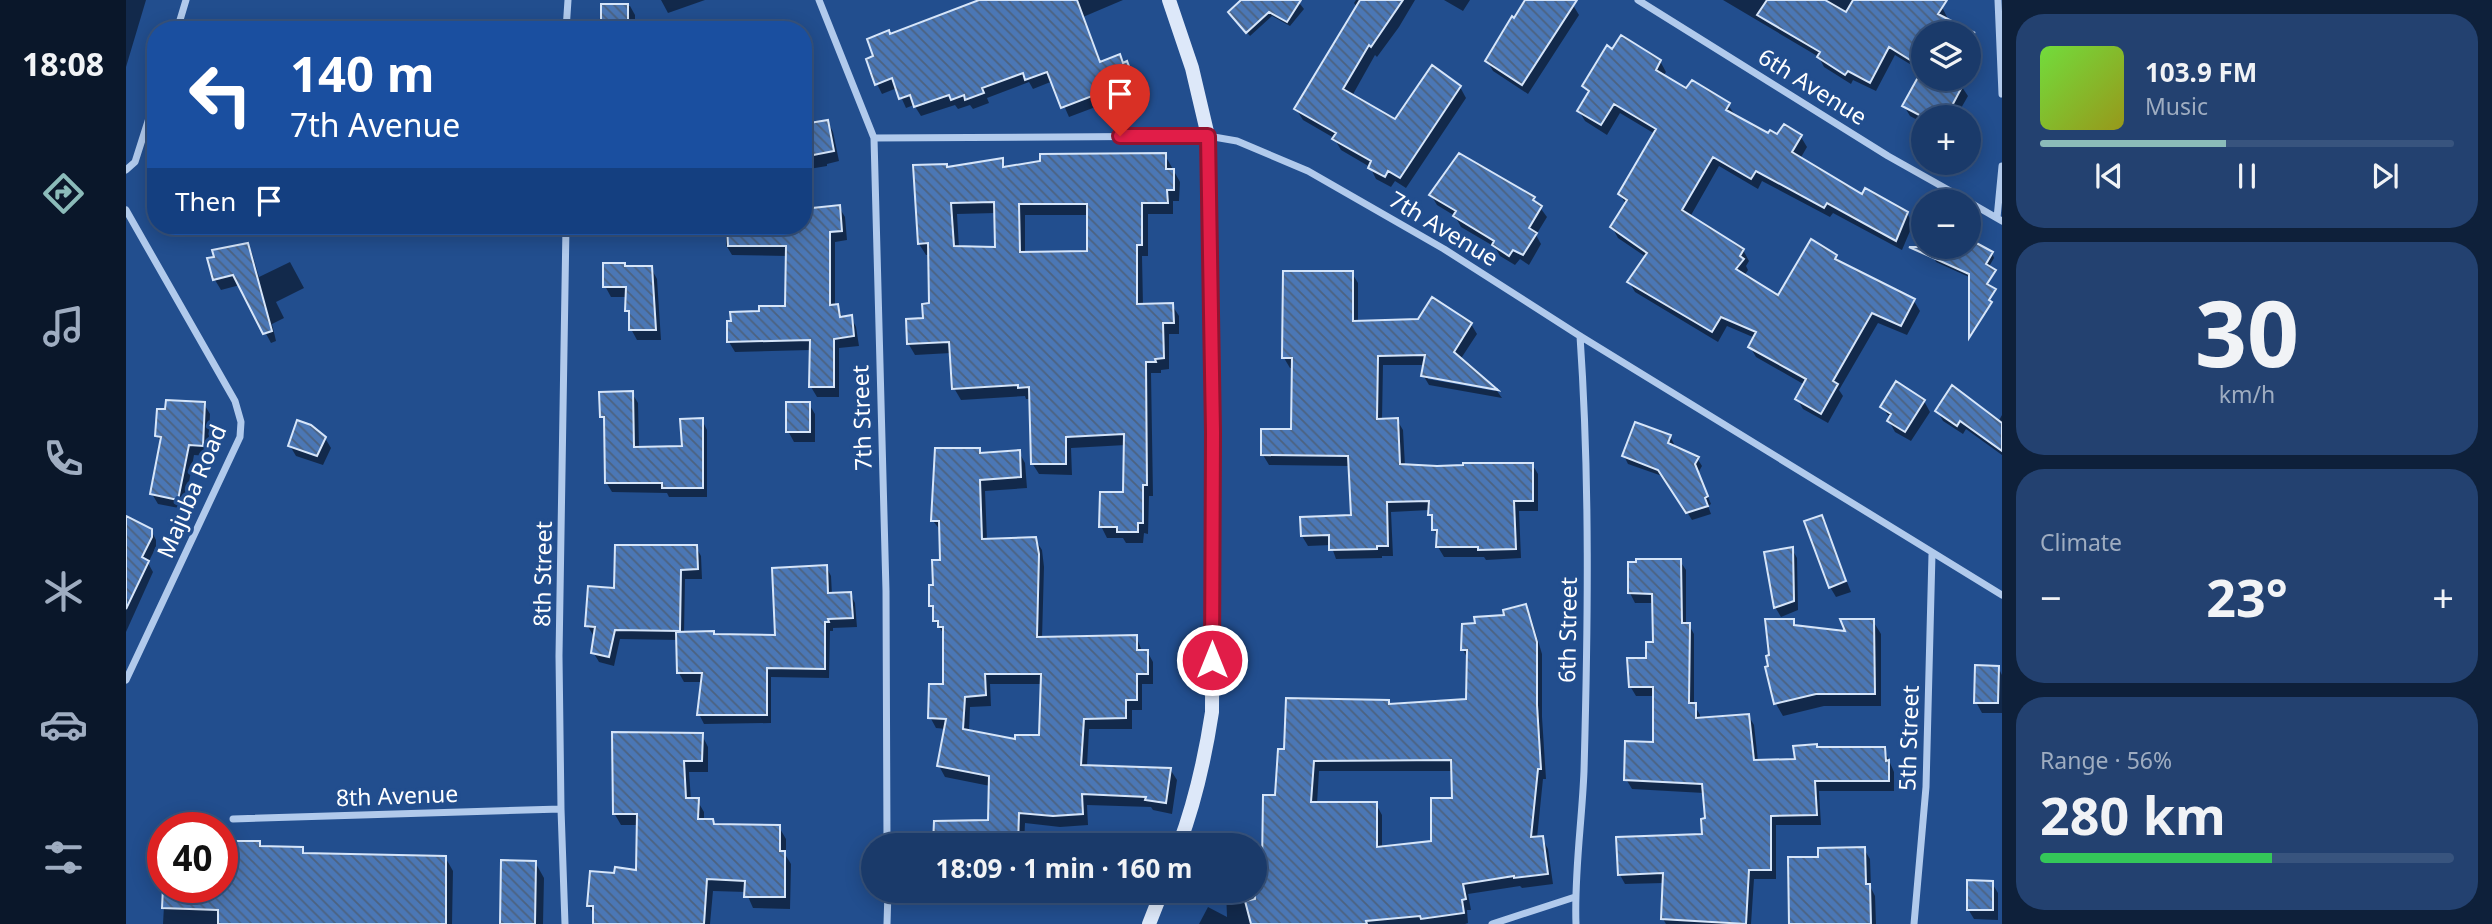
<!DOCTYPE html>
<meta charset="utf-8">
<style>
body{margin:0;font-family:"Noto Sans",sans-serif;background:#234170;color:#f1f3f6;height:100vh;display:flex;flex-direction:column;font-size:26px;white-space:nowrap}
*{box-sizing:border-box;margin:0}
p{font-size:23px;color:#9fadc1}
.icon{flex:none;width:38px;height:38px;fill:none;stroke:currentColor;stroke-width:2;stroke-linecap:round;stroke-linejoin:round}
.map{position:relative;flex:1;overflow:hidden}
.sheet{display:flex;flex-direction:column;gap:14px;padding:14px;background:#0e203a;width:490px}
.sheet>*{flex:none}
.hud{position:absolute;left:21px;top:21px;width:665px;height:214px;border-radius:28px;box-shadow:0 4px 18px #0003,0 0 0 2px #38547e;background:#1a4fa0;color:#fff;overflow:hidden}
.buttons{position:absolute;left:1785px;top:21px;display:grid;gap:14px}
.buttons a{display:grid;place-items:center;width:70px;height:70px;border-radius:50%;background:#1a3a6a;box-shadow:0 4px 18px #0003,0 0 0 2px #38547e;font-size:35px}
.speed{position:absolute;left:21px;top:812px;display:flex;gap:14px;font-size:35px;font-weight:700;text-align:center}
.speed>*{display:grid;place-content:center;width:91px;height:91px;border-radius:50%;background:#1a3a6a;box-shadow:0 4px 18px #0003,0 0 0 2px #38547e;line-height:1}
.speed .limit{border:10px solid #d22;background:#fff;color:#111}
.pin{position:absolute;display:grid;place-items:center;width:60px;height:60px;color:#fff;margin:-72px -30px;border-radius:50% 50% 50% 0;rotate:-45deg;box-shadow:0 0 7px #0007}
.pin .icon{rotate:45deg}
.me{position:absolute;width:77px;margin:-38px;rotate:0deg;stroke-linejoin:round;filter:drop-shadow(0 0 5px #0008)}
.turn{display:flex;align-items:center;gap:24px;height:147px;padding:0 28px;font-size:32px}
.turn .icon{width:91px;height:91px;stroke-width:2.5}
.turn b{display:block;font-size:49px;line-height:60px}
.then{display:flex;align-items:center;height:66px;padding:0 28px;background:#0003;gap:14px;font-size:26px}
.big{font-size:52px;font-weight:700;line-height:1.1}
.sheet .card{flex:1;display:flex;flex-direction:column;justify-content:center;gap:10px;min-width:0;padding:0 24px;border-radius:28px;background:#234170}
.sheet .dial{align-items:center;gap:0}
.dial b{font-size:91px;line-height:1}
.song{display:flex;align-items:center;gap:21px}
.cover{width:84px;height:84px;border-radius:10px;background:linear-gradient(135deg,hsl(100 70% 55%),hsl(60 70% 35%))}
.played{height:7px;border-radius:4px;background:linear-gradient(90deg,#8bbbb9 45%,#38547e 45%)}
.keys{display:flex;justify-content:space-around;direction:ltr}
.heat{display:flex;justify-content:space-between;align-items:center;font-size:38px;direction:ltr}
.charge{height:10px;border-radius:5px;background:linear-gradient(90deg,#34c759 56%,#38547e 0)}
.trip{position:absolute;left:735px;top:833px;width:406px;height:70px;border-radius:35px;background:#1a3a6a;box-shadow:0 4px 18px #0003,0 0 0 2px #38547e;font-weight:700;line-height:70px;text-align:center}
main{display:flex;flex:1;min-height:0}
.dock{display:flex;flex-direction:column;width:126px;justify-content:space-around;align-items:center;background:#0a172a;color:#9fadc1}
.dock .icon{width:49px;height:49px}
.dock .current{color:#8bbbb9}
.dock b{font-size:32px;color:#f1f3f6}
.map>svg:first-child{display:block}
.shadow{fill:#0007;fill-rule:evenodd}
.building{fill:url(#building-back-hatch);stroke:#d6e5f9;stroke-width:2;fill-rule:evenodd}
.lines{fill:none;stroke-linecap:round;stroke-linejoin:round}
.street{stroke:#b1caec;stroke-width:7}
.secondary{stroke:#dde8f9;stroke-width:14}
.route-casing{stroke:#92132f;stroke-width:18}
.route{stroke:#e11d48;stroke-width:12}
.labels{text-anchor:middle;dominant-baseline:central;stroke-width:7;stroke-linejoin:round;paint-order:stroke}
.street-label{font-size:23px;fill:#fff;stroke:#224e8e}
</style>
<main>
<nav class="dock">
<b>18:08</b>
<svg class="icon current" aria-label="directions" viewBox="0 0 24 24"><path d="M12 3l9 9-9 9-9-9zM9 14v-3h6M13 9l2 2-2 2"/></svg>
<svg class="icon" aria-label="music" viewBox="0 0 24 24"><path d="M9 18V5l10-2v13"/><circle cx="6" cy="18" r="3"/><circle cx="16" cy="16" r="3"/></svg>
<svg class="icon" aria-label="phone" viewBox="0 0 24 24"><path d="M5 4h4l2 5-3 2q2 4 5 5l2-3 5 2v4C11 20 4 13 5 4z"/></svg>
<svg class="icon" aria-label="climate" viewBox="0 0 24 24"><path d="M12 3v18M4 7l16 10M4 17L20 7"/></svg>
<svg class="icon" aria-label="car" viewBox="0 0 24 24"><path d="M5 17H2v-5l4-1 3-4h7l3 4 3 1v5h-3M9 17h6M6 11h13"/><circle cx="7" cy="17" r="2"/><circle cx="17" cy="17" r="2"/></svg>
<svg class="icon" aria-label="filters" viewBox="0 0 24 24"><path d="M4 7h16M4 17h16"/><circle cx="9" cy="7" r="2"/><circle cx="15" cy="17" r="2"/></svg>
</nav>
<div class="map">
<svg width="1876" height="924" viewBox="0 0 1876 924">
<defs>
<pattern id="building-back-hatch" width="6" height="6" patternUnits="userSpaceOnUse" patternTransform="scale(1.75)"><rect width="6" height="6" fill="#4b77b5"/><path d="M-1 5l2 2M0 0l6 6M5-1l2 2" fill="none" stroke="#4c6280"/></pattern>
</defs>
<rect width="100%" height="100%" fill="#224e8e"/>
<path class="shadow" d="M0,0h20l-20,67z
M535,0h44l-37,13z
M855,0h142l-40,17 18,46 25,1 12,27 -69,26 -16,-36 -20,8 -4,-7 -42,16 2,5 -16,6 -3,-4 -12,4 -3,-4 -34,11 -7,-11 -8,3 -9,-20 -15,6 -5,-10 -1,-27 14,-21z
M1118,0h53l7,9 -14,17 -18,-10 -22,20 -17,-19z
M1230,0h59l-16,27 -22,30 -2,-2 -23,41 44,25 64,-34 6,11 -60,90 -11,-7 -4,6 -15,-8 -6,-12 -29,-17 -7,-12 -31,-18 -7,-11 61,-102 -3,-4z
M1318,0h26l-7,11z
M1401,0h38l8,5 6,10 -51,79 -35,-23 -6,-10z
M1597,0h207l12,7 5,10 -2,3 13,6 4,7h-5l2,-4h-4l-2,4h-30v46h28l11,8 6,9 -12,21h-33v6l-13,-7 -6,-10 19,-34 -28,-17 -19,36 -23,-11 -2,4 -27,-17 -5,-10z
M477,6h27l5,9v15h-36v-11l4,-1z
M1487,51l47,10 6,11 -3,4 24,15 41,14 7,10 33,20 10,2 6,-11 17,11 6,10 -7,12 63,37 44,17 6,11 -11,26 -69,-37 -3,4 -68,-36 -4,8 -39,-23 -29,51 53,33 6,11 -3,5 2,4 -4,6 34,21 58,-41 4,8 74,37 6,10 -13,24 -29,-12 -39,67 4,6 -15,27 -25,-14 -6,-10 8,-14 -49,-28 -6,-10 5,-9 -28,-12 -9,16 -83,-50 -6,-10 17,-25 -28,-19 -6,-11 14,-22 -6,-11 35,-60 -35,-21 -13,22 -22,-14 -6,-10 10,-16 -5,-9z
M677,105l5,20 20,-3 5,10 6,29 -12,3v2l-24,4z
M1039,155l15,27 -1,19h-6v13h-25v42h-6l1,50 29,-1 7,11v18h-10v35l-8,1v3h-10l2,123h-4l-1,38 -4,-1 -1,10h-17l-3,-5h-16l-6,-12 24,-32 1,-49 -55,3 1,27 -33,-1 -7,-11 -1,-64h-5l-1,-3 -64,4 -7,-12 -3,-35 -36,2 -7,-12 17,-23 6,-15 -1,-50h-4l-7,-11 29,-76 54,-8 4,8zM870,213l1,35h-38l-2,-34zM899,215h64v38h-64z
M677,173l6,24 6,12 24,-2 6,10 2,23 -12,2v64h2l6,12 8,-1 5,10 3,19 -20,2v49h-22l-6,-10v-37l-76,2 -6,-10 32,-29 26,-5v-52l-55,-1 -6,-10v-19h77z
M1305,195l102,3 14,19 -11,18 5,9 -12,21 -9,-6 -5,6 -15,-9 -5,-9 -34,-20 -6,-11 -18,-11z
M170,226h20v4z
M1843,238l5,6 18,9 2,5 -14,24 -44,-20 -2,-5 5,-10h30z
M120,243l6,10 7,24 31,-15 14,26 -28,14 8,16 -12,6 4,17 -5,2 -31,-58 -19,5 -6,-10 -6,-20 7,-2 -2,-7z
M525,268l6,11 4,61h-24l-6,-11 -4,-32h-16l-6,-11z
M1226,273l6,10v39l113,2 6,10 -17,26 37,31 5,7 -73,-13 -6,-10 2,-10h-42l-1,55h15l6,10 2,36 32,2 95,-4 6,10v37h-19l2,47 -35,2 -2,-3h-40l-6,-10v-9l-5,-9 -3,-19 -39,2 2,44h-11v2l-46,1 -5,-14 -23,1 -6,-10 51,-19 -3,-51 -81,-1 -6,-10 30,-25 1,-62h-4l-6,-10zM1302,375l63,11 4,5 -67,-12z
M506,393l6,10 1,46 44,-1 19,-28 5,10v67h-38l-2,-4 -55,-1 -6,-10v-58l-4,-8z
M1798,401l6,11 -19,29 -16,-9 -6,-11 1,-3 -8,-11z
M78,404l6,10 -2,42 -14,-1 -10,54 -26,-5 -6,-10 10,-50 -5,-8z
M683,404l6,10v28h-21l-6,-11z
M1811,411l61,11 4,-7v40l-36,-26 -3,5 -20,-13z
M1544,436l4,8 -1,3 24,11 5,8 -4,7 13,31 -3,2 3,8 -19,6 -27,-43 -37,-13 -4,-8z
M199,438l6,10 -8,17 -27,-9 -6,-10z
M853,450l3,4 37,-2 6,11 2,25 -42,3 2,49 48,-1 7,11 2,17 -2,72 94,-3 6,15h5l6,11v22h-11v26h-10v19h-43l-2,37 83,3 7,11 -5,34 -19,-4 -2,-3 -64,-2 1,20 -28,2 -35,-4 -1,22h-89v-22l55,-2v-35l-45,-9 -6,-11 7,-37 -10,-1 -6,-11 15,-31v-50l-10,-15v-9l-4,-6 10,-44v-31l-8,-10zM864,684h52l-1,53 -24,4 -48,-9 1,-25 21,-1z
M1695,517l30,75 -15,5 -6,-10z
M25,530l5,10v7l-8,16 5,9 -27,60v-101z
M570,547l5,9 1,23h-17l-1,54 93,3 49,-70 5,10 1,19 18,-2 5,10 2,24 -24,1v3h-3l-1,47 -58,-1v46l-67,1 -5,-10 4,-32h-19l-5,-9 -1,-33 -58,-1 -6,27 -15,-4 -6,-10 2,-17h-2l-6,-10 29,-35z
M1666,549l5,9 1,52 -17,7 -6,-10z
M1554,561l6,9v55h3l5,9v70l6,11v5l48,-5 6,10 4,36h39l21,-12h66l10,23v19h-75l2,34h-45v54h-22l-3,45h-85l-3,-5 1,-36 -39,1 -5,-9 84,-39 3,-16 -3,-27 -72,-4 -6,-10 28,-35 1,-48h-19l-6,-10 25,-42 -1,-41h-19l-5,-10z
M1399,606l6,11 11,37v63l4,62h-3l-6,59h5l6,11 5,35 -31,4 -2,-2 -52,8 3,16h-4l1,13 -3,1h-266l9,-17 19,10 -1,-26h29v-24h9l22,-116 102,-49 3,4 77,-5v-42l-5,-9 43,-33zM1193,771h134l1,29 -22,43 -50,5v-33l-6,-11h-59z
M1667,621l4,6 50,6 26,-12 8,13v72h-57l-41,10 -7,-12 -9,-36z
M1872,667l4,8v38h-20l-6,-11z
M576,735l6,12v25h-19l2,28h6l7,12v8h8l3,5 64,2 7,12v17l5,8 -1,45 -37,-1 -7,-16 -33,-1 -3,33h-115v-8l-6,-10 26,-31 23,-3v-47h-17l-7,-12z
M133,843l2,5h41l4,7 139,2 8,14 -1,53h-289l2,-37h57z
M1738,849l6,10 1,29 4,8 1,28h-85l29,-65z
M409,862l9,16 -1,46h-41z
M1866,883l6,10v27l-24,-1 -6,-10z"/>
<path class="building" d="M853,0h98l23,62 20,-8 3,9 4,-2 7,19 -73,28 -14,-36 -22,8 -2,-7 -41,15 2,5 -19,7 -1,-5 -13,5 -2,-5 -35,12 -4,-12 -11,4 -7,-21 -17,7 -9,-26 7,-3 -6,-17 22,-9 1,4z
M1115,0h60l-14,22 -18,-10 -23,21 -18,-21z
M1234,0h43l-32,47 -2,-2 -26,44 52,30 37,-54 29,21 -61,92 -12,-7 -3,6 -17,-9 3,-7 -39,-22 4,-6 -42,-24z
M1399,0h52l-55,85 -37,-24 27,-45 2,2z
M1641,0h58l21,12 7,-12h94l-9,14 37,19h-52v35l-34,-21 -19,36 -22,-12 -3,4 -28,-18 3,-5 -63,-37z
M475,4h27v25h-27z
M1495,35l40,25 -5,10 30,18 6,-8 38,23 -4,7 42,23 2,-3 7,4 7,-10 18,11 -10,17 70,42 3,-6 43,24 -12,29 -69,-38 -3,5 -68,-37 -5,8 -38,-22 -31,53 62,39 -4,7 4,3 -8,10 42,26 33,-56 26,16 -2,4 80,40 -14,27 -29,-13 -39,68 5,3 -17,30 -26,-15 11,-20 -58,-32 8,-15 -35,-15 -9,15 -85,-50 20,-29 -37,-26 17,-27 -9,-6 38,-65 -42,-25 -13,21 -24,-14 12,-20 -7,-5 25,-41 5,4z
M1791,79h34l12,6 -17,32h-23l-21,-11z
M702,120l6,31 -31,6v-33z
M1040,153v16h8v21h-7l1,13h-26v42h-5v59l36,-1 1,20h-11l1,35 -9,1 1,3h-10l1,123h-4v38h-5v9h-21v-5h-18l1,-35h23l1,-58 -58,3v27h-35l-2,-77 -11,1v-3l-66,4 -3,-47 -42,2 -1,-25 17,-1 -1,-14 7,-1 -1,-60 -10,1 -5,-79 34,-1v3l56,-9v9l37,-6v-7zM868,202l1,45 -41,-1 -3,-43zM893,204h68v47l-67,1z
M1333,153l76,44 -2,3 9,6 -13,22 8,5 -14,22 -10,-5 -4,6 -17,-11 2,-4 -41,-25 3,-5 -27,-16z
M714,205l2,26 -12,1v73l8,-1 2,13 12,-2 2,21 -20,3v48h-25l1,-47 -83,2v-21h4l-1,-9 29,-1v-5h26l1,-60h-58l-1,-20h76v-17z
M1843,239l24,13 -7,12 10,6 -9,14 9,5 -7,11 3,2 -23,36v-64l-60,-27h60z
M122,243l24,88 -9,3 -30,-59 -20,5 -6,-22 7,-1 -2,-7z
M477,263h22v3h27l4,64h-27v-19h-4l1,-24h-23z
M1157,271h70v50l65,-2 14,-22 40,26 -18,29 44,38 -77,-14 4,-21 -47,1 -1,63 21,-1 2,46 37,2 26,-1v-2h70v38h-19l2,48 -38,1v-3h-42l1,-17h-5v-15h-4l1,-14 -42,1 1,44h-11v3l-48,1v-15l-28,1 -1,-19 51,-2 -3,-59 -87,-1v-26h30l1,-71h-10z
M1770,381l29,19 -20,32 -18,-11 4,-7 -11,-7z
M1826,385l50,38v28l-42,-30 -3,5 -22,-15z
M507,391l1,56 48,-1 -2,-27 23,-1v70h-41v-5h-57l-1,-66h-4l-1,-25z
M40,400l39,2 -2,44 -14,-1 -11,55 -28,-6 11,-57 -6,-1 2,-27h8z
M660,402h24v30h-24z
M171,420l14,5 15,12 -9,19 -29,-10z
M1509,422l36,13 -3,8 31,14 -4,7 13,32 -3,2 3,8 -22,7 -28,-43 -36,-14z
M809,448h45v5l40,-3 1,27 -41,3 2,59 54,-2 3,17 -2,83 100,-2v15h11v24h-11v26h-11v18l-42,1 -3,46 90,3 -5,35 -21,-3 1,-3 -64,-3 1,20 -30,2 -34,-3 -1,32h-85l1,-24 54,-1 1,-44 -52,-10 9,-47 -18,-1 1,-34h14v-57h-5v-6h-5v-15h-4v-21h4l-1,-25h8l-1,-39h-8zM859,674h56l-2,61h-24v4l-52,-10 2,-32 21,-2z
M1696,515l24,66 -17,7 -25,-67z
M0,516l26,13v8l-10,20 7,4 -23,48z
M489,545h82l1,24 -17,1 -1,61 -65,-1 -6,27 -18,-4 4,-26 -10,-1 3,-40 26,2z
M1667,547l1,54 -20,7 -10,-56z
M1510,559h45l1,64h8l-1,80h7v15l53,-4 5,46 41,-1 -2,-13 24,-2v3h68l1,14 3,-1v21h-74l2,34 -46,1v54h-22l-3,54 -85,-5 2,-46 -45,2 -2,-38 86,-3 -1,-15 4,-1 -3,-34 -78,-4 1,-39 28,1v-55h-24l-2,-29h19v-16h7l-1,-48 -24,-1v-31h8z
M701,565l1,28 23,-1 2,26 -25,1 1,3h-4v47l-58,-1v47h-70l5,-42h-25l-1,-41 38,-1v3l61,1 -3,-67z
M1400,604l11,38v63l4,64h-3l-7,68 12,-1 5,38 -34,4v-2l-51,8 3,15 -4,1 2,13 -43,6 -1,-3 -54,5 1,3h-116l-6,-23 10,-2v-33h7l1,-71h12l3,-46h6l2,-51 103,2v4l77,-5 1,-49h-6l1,-26 13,-1 -1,-6 30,-2 -1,-5zM1325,760l1,38h-21v43l-54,6v-45h-66l3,-41z
M1639,619h29v6l51,6 -5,-12h34l1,75h-59l-42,10 -9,-37 3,-1 -2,-10 3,-1z
M1849,665l24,1 -1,37h-24z
M486,732l91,1 -1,28h-18l2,37h13l-1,21h15l1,5 66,1v26h5v46h-41l1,-16 -38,-2 -3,45h-111v-18h-6l3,-35 24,2 1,-6 21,3 1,-56h-24z
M96,841h38v5l43,1v6l143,3v68h-228v-14l-56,-2 1,-21h59z
M1739,847l1,37h4l1,40h-82l-1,-67h30v-9z
M375,860l35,1 -1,63h-35z
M1841,880l26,1v29h-26z"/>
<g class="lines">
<path class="street" d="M693,0l55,138 12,453 1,254
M1512,0l250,156 80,45
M1872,0l4,94
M51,30l9,-30
M440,30l2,-30
M748,138l334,-2 29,5 71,30 136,78 136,87 422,259
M0,170l9,-8 21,-66
M1843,202l33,19
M0,210l109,191 6,21 -1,15 -114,243
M1871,218l5,-52
M107,819l328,-10
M439,924l-4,-115 -2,-153 7,-430
M761,924l1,-33
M1366,924l83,-27
M1450,924c-2,-51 6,-102 8,-153 4,-145 6,-290 -4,-435
M1788,924l12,-137 6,-233"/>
<path class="secondary" d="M1043,0l23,68 16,68 5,296 -1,280c-7,46 -17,90 -33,133
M1023,924l13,-33"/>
</g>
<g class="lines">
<defs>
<path id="route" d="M994,136h88l5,296 -1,228"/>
</defs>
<use href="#route" class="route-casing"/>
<use href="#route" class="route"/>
</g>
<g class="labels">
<g class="street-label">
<text transform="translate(1687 86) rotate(32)">6th Avenue</text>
<text transform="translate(1318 228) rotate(31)">7th Avenue</text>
<text transform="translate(735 418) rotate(-92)">7th Street</text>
<text transform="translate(65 491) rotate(-67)">Majuba Road</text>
<text transform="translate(416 574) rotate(-89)">8th Street</text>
<text transform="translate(1441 630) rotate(-89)">6th Street</text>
<text transform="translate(1782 738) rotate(-88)">5th Street</text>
<text transform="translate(271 795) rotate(-2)">8th Avenue</text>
</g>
</g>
</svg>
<div class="buttons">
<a><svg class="icon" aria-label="layers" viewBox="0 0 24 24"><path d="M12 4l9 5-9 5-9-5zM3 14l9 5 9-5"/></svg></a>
<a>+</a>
<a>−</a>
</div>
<div class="speed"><div class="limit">40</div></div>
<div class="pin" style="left:994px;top:136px;background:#d93025"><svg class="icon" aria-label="arrive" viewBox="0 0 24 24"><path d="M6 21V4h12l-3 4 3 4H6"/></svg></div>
<svg class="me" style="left:1086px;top:660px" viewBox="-20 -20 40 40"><circle r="17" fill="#e11d48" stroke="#fff" stroke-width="3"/><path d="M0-11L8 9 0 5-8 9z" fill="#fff"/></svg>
<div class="trip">18:09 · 1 min · 160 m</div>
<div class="hud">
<div class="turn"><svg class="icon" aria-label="left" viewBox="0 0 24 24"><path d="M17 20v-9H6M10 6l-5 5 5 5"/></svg><div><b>140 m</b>7th Avenue</div></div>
<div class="then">Then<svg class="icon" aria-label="arrive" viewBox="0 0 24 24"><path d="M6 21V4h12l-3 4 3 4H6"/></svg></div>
</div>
</div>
<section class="sheet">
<div class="card">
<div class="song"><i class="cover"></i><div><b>103.9 FM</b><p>Music</p></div></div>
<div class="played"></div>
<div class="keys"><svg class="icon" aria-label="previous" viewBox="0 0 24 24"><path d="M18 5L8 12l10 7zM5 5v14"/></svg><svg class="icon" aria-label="pause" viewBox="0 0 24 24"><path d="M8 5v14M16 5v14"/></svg><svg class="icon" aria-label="next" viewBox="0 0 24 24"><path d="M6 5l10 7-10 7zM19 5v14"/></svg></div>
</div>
<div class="card dial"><b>30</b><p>km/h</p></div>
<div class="card"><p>Climate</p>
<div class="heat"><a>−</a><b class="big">23°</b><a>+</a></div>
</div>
<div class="card"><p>Range · 56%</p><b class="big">280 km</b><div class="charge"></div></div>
</section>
</main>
